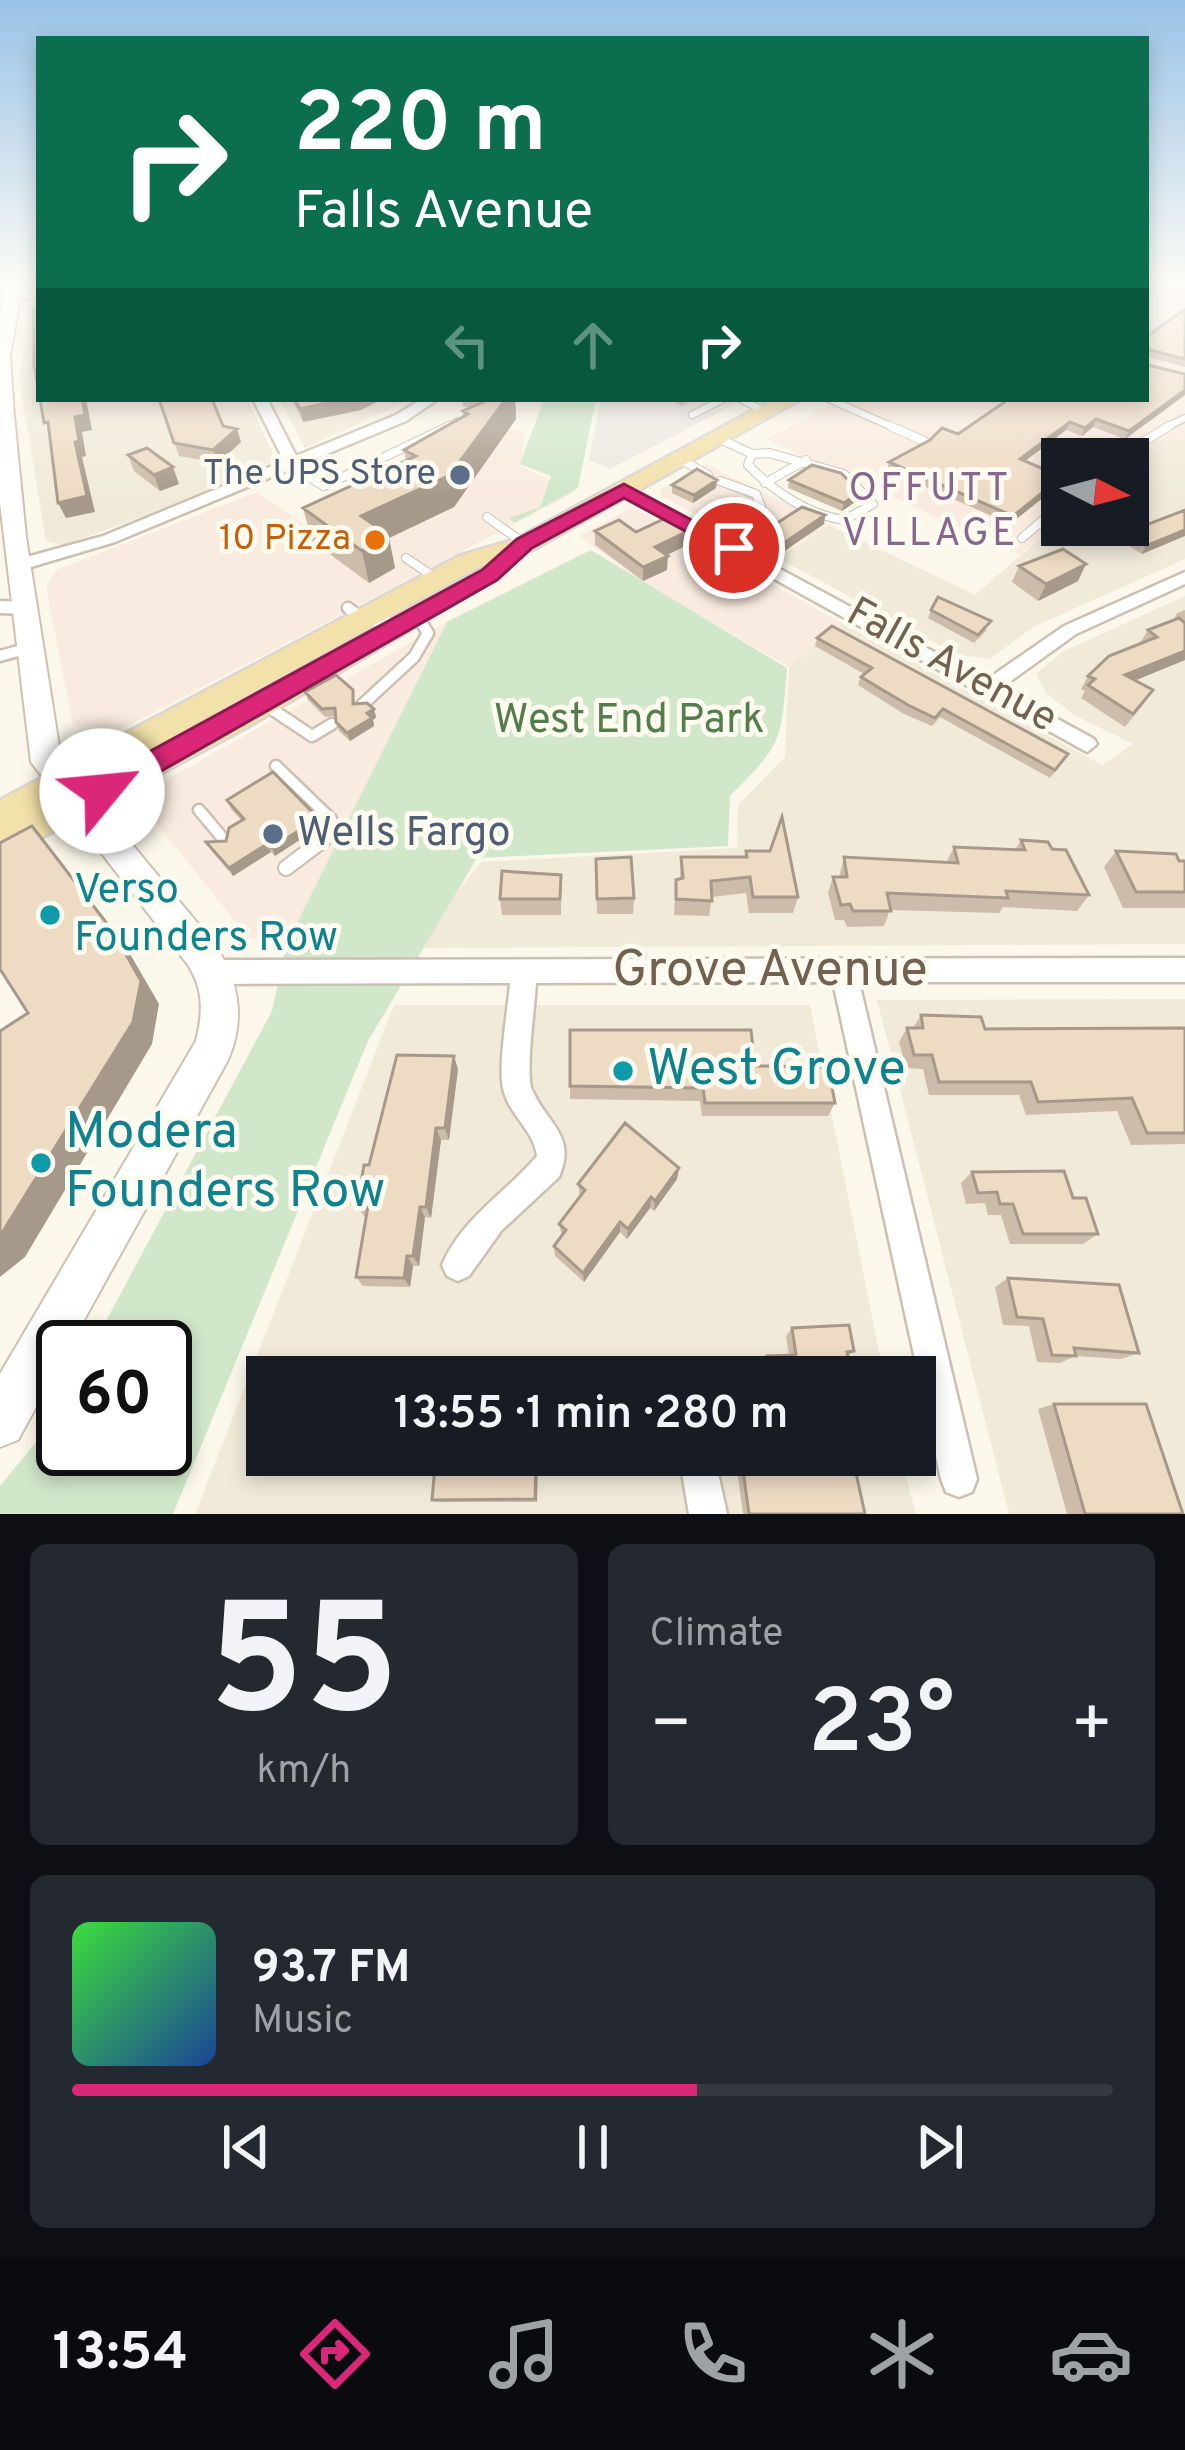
<!DOCTYPE html>
<meta charset="utf-8">
<style>
body{margin:0;font-family:Overpass,sans-serif;background:#242831;color:#f1f3f6;height:100vh;display:flex;flex-direction:column;font-size:45px;white-space:nowrap}
*{box-sizing:border-box;margin:0}
p{font-size:39px;color:#9ea1a6}
.icon{flex:none;width:66px;height:66px;fill:none;stroke:currentColor;stroke-width:2;stroke-linecap:round;stroke-linejoin:round}
.map{position:relative;height:1514px;overflow:hidden}
.details{display:flex;flex-direction:column;gap:30px;padding:30px;background:#0d0f14;flex:1}
.details>*{flex:none}
.top-card{position:absolute;left:36px;top:36px;width:1113px;height:366px;border-radius:0px;box-shadow:0 6px 18px #0003;background:#0b6e4f;color:#fff;overflow:hidden}
.needle{width:78px;rotate:96deg}
.controls{position:absolute;left:1041px;top:438px;display:grid;gap:24px}
.controls a{display:grid;place-items:center;width:108px;height:108px;border-radius:0px;background:#171b24;box-shadow:0 6px 18px #0003;font-size:60px}
.speed{position:absolute;left:36px;top:1320px;display:flex;gap:24px;font-size:60px;font-weight:700;text-align:center}
.speed>*{display:grid;place-content:center;width:156px;height:156px;border-radius:50%;background:#171b24;box-shadow:0 6px 18px #0003;line-height:1}
.speed .limit{border:6px solid #111;border-radius:18px;background:#fff;color:#111}
.pin{position:absolute;display:grid;place-items:center;width:102px;height:102px;color:#fff;margin:-51px;border:6px solid #fff;border-radius:50%;box-shadow:0 3px 12px #0007}
.me{position:absolute;width:132px;margin:-66px;rotate:62deg;stroke-linejoin:round;filter:drop-shadow(0 0 9px #0008)}
.turn{display:flex;align-items:center;gap:42px;height:252px;padding:0 60px;font-size:54px}
.turn .icon{width:156px;height:156px;stroke-width:2.5}
.turn b{display:block;font-size:84px;line-height:102px}
.lanes{display:flex;align-items:center;height:114px;padding:0 60px;background:#0003;justify-content:center;gap:60px;direction:ltr}
.lanes .off{opacity:.35}
.big{font-size:90px;font-weight:600;line-height:1.1}
.details .widget{flex:1;display:flex;flex-direction:column;justify-content:center;gap:18px;min-width:0;padding:0 42px;border-radius:18px;background:#242831}
.details .dial{align-items:center;gap:0}
.dial b{font-size:156px;line-height:1}
.song{display:flex;align-items:center;gap:36px}
.cover{width:144px;height:144px;border-radius:18px;background:linear-gradient(135deg,hsl(120 70% 55%),hsl(220 70% 35%))}
.played{height:12px;border-radius:6px;background:linear-gradient(90deg,#db2777 60%,#363941 60%)}
.keys{display:flex;justify-content:space-around;direction:ltr}
.heat{display:flex;justify-content:space-between;align-items:center;font-size:66px;direction:ltr}
.details .tiles{flex:1;display:grid;gap:30px;grid-template-columns:1fr 1fr}
.widget:last-child{grid-column:span 2}
.trip{position:absolute;left:246px;top:1356px;width:690px;height:120px;border-radius:0px;background:#171b24;box-shadow:0 6px 18px #0003;font-weight:600;line-height:120px;text-align:center}
.menu{display:flex;height:192px;justify-content:space-around;align-items:center;background:#090b0e;color:#9ea1a6}
.menu .icon{width:84px;height:84px}
.menu .active{color:#db2777}
.menu b{font-size:54px;color:#f1f3f6}
.map>svg:first-child{display:block}
.residential{fill:#f1ead9}
.commercial{fill:#f9ebdf}
.industrial{fill:#ece9e2}
.green{fill:#d1e7c9}
.lines{fill:none;stroke-linecap:round;stroke-linejoin:round}
.service-far3-casing{stroke:#ccc0b1;stroke-width:9}
.service-far2-casing{stroke:#ccc0b1;stroke-width:10}
.service-far1-casing{stroke:#ccc0b1;stroke-width:15}
.service-casing{stroke:#ccc0b1;stroke-width:18}
.minor-casing{stroke:#ccc0b1;stroke-width:5}
.secondary-casing{stroke:#cec1af;stroke-width:4}
.primary-casing{stroke:#dbd6d2;stroke-width:5}
.service-far3{stroke:#fff;stroke-width:6}
.service-far2{stroke:#fff;stroke-width:8}
.service-far1{stroke:#fff;stroke-width:10}
.service{stroke:#fff;stroke-width:14}
.minor{fill:#fff;fill-rule:evenodd}
.secondary{fill:#fff;fill-rule:evenodd}
.primary{fill:#f2e1aa;fill-rule:evenodd}
.wall{fill:#ccbca9}
.shaded-wall{fill:#a69989}
.building{fill:#eddbc4;stroke:#a69989;stroke-width:3}
.route{fill:#db2777;stroke:#8e194d;stroke-width:3}
.service-dot{fill:#5c6f8a;stroke:#fdfaf0;stroke-width:4.5}
.food-dot{fill:#e8710a;stroke:#fdfaf0;stroke-width:4.5}
.culture-dot{fill:#0f9aa8;stroke:#fdfaf0;stroke-width:4.5}
.labels{text-anchor:middle;dominant-baseline:central;stroke-width:10;stroke-linejoin:round;paint-order:stroke}
.far-service-label{font-size:36px;fill:#4e5e75;stroke:#fdfaf0;text-anchor:end}
.far-food-label{font-size:36px;fill:#c56008;stroke:#fdfaf0;text-anchor:end}
.far-neighbourhood-label{font-size:39px;letter-spacing:3px;fill:#87678e;stroke:#fdfaf0}
.street-label{font-size:42px;fill:#736150;stroke:#fdfaf0}
.park-label{font-size:42px;fill:#547d4c;stroke:#fdfaf0}
.service-label{font-size:42px;fill:#4e5e75;stroke:#fdfaf0;text-anchor:start}
.culture-label{font-size:42px;fill:#0d838f;stroke:#fdfaf0;text-anchor:start}
.near-street-label{font-size:51px;fill:#736150;stroke:#fdfaf0}
.near-culture-label{font-size:51px;fill:#0d838f;stroke:#fdfaf0;text-anchor:start}
</style>
<div class="map">
<svg width="1185" height="1514" viewBox="0 0 1185 1514">
<rect width="100%" height="100%" fill="#fbf7ea"/>
<path class="residential" d="M39,299v100h208l29,61 -104,46 -108,39 -18,-4 -27,-163 13,-78z
M279,399h133l-107,49z
M1185,439v120l-152,68 -43,32 -32,-4 -180,-97 51,-33 146,70 87,-76v6h66v-63l25,-22z
M1185,596v348l-772,4 68,-86 256,-14 1,-43 47,-48 4,-90 53,-44 260,142 31,-21 -59,-29 -27,-21 -11,-20 26,-22z
M1185,999v515h-176l-132,-514z
M394,1005h416l74,372h-617v78h633l16,59h-721z"/>
<path class="commercial" d="M1146,285h39v155l-30,1 -27,22v-4h-66v60l-43,36 -252,-116 73,-40h306z
M492,425l33,7 -5,34 55,26 -453,237 -49,-4 -27,-138 10,-17 201,-78 65,44z
M706,464l123,61 -54,33 -115,-63 1,-6z
M632,507l210,116 -53,44 -149,-86 -61,-45z
M447,622l-161,323 -26,-2 -15,-9 -103,-129 10,-17z"/>
<path class="industrial" d="M601,399h144l-135,70 -21,-9z"/>
<path class="green" d="M544,399h52l-18,89 -64,35 -5,-5 31,-11 11,-31 -31,-12z
M591,550l196,118c-6,74 -4,75 -57,128l-2,50 -251,12 -109,183 -195,473h-173v-28l51,-62 12,-22v47h102v-102h-73l180,-336 14,-66 161,-323z"/>
<g class="lines">
<defs>
<path id="service-far3" d="M740,399l27,13
M829,399l68,30
M692,415l31,-16
M443,429l14,-7
M1163,429l22,-11"/>
<path id="service-far2" d="M890,426l34,15
M718,438l34,16
M769,453l75,21 29,30 -29,16c-36,-5 -71,-29 -96,-55l4,-11z
M680,459l28,16
M1116,459l53,-33
M288,465l36,21 125,-60
M765,483l41,-23
M487,517l38,27
M702,531l34,-9 25,-15 -5,-13 -36,-13
M1022,538l40,-34
M406,558l31,21
M347,607l5,4"/>
<path id="service-far1" d="M348,608l15,11 35,5
M0,656l29,-8
M264,704l48,32 20,-12
M362,705l52,-48 14,-24 -11,-17
M276,766l55,53 -1,15 -11,9
M199,810l26,31"/>
<path id="service" d="M286,868l37,-28"/>
<path id="minor" d="M39,290v6l-28,5 -6,-3z
M253,399h14l29,57 100,-41 26,-16h16l-32,22 -291,121 -91,27h-12v-8l91,-25 181,-75z
M624,485l362,195 78,-54 121,-54v12l-109,50 -75,54 93,51 3,5 -10,8 -468,-259v-6z
M0,601l23,1 9,6 -9,6 -23,-1z
M1185,958v24h-326l118,497 -5,13 -13,5 -13,-5 -5,-13 -108,-497 -297,1c-1,22 -11,91 -4,107 15,34 45,45 27,87l-58,54 -32,45 -11,5 -11,-5 -5,-11c20,-47 64,-72 95,-109 -3,-26 -29,-42 -34,-68 -5,-23 5,-79 7,-105l-296,1 -9,-4 -4,-8 4,-8 9,-4z
M682,1455h32l13,59h-38l-9,-54z"/>
<path id="secondary" d="M6,285h16l-12,72 4,59 12,121 35,222 153,184c25,37 32,75 14,117l-159,287h-6v11l-45,82 -18,7v-73l196,-333c7,-28 8,-51 -8,-76l-157,-203 -31,-259v-187z"/>
<path id="primary" d="M774,399h27l-267,150 -57,19 -347,193 321,-176h20l4,6 -224,134 -251,135v-60l459,-244 57,-17z"/>
</defs>
<use href="#service-far3" class="service-far3-casing"/>
<use href="#service-far2" class="service-far2-casing"/>
<use href="#service-far1" class="service-far1-casing"/>
<use href="#service" class="service-casing"/>
<use href="#minor" class="minor-casing"/>
<use href="#secondary" class="secondary-casing"/>
<use href="#primary" class="primary-casing"/>
<use href="#service-far3" class="service-far3"/>
<use href="#service-far2" class="service-far2"/>
<use href="#service-far1" class="service-far1"/>
<use href="#service" class="service"/>
<use href="#minor" class="minor"/>
<use href="#secondary" class="secondary"/>
<use href="#primary" class="primary"/>
</g>
<path class="wall" d="M1185,309v58l-37,-10v8l37,9v21l-60,44 -32,-12 -11,9 -16,-6 -41,31 37,15 -3,9 -49,39 -123,-54 2,-8 69,-28 188,-35v-62z
M159,399l64,27 18,16 -23,21 -39,-7z
M292,399h90l-21,11 -58,12z
M462,399h53l1,20 -62,88 -65,31 6,30 -26,15 -57,-42 -9,-33 103,-47 -2,-11 59,-33v-6l8,-3 -8,-2z
M667,399h28l-13,7z
M128,455l51,29 -19,7 -26,-20z
M717,480l-1,8 -23,15 -21,-10v-8z
M789,480l71,12 -2,8 -16,11 -54,-23z
M1185,510l-43,44 -21,-13 4,-8z
M825,515l-1,9 -44,30 -21,-12 1,-8z
M595,531l41,1 49,14 -18,9v15l-24,11 -48,-36z
M1019,566l59,15 -40,20 -26,-19z
M931,610l56,20 -13,13 -46,-25z
M1185,610v50l-50,20 10,22 -20,25 -44,-29 4,-7 -4,-2 7,-13 52,-33 8,-13 25,-9 4,-8z
M817,638l246,124 -13,16 -110,-61 -8,9 -28,-12 -46,-29 3,-8 3,-3 -49,-28z
M353,690l2,14 19,5 2,8 -3,3 1,6 -24,15 -11,-10 -3,-15 -11,1 -17,-17 -3,-8z
M227,800l94,26 -46,30 -4,-4 -38,24 -22,-26 -5,-8 20,-1 15,-21 -10,-11z
M1021,840l31,9 37,46 -12,16 -74,-4 -4,6 -109,-3 -6,16 -37,1 -3,-7h-9l-7,-27 5,-16h6l5,-20 102,6 8,-16 61,3z
M746,851l52,46 -5,16h-44l-3,-20 -34,4 -3,19 -35,-1 2,-35 4,-1 1,-22h63z
M1116,851l69,10v47h-62l-19,-41z
M596,859l38,39 -1,16h-36z
M561,891v24h-59l-2,-16z
M921,1015l64,14 200,-1v116l-54,1 -14,-34 -91,4 -7,-20h-90l-6,-26 -17,-1 -7,-26 8,-14h6z
M570,1030l185,36 80,37 -7,13h-126l-2,-15 -130,-2z
M458,1069l-9,71h-8l-10,78 -6,-1 -6,49h-6l-3,21 -47,-1 -7,-9 10,-61h-2l-7,-10 12,-41z
M972,1172l101,26 25,36 -15,10h-73l-9,-29h-13l-3,-12 -19,1 -5,-21z
M677,1179l-23,32 -4,-3 -23,31 -7,-7 -36,50 -29,-26 -1,-10 8,-10 -3,-12 21,-27 -2,-13z
M1008,1278l131,75 -18,6 -46,-3 -15,7 -23,-1 -8,-36 -26,-1 -8,-38z
M792,1328l62,23 -6,5 4,21h-89l-2,-15 6,-6 22,-1 -3,-19z
M1054,1404l129,110h-116l-29,-105z
M538,1455l-1,47h-99l-6,-2z
M735,1455h117l13,59h-122z"/>
<path class="shaded-wall" d="M1185,390v5l-60,44 4,-8z
M82,399h4l6,31 -10,2 4,24 -4,1 13,55 -29,6 -8,-15 17,-61v-25z
M344,399h38l-21,11 -58,12 -3,-13z
M506,399h9l1,20 -62,88 -65,31 6,30 -26,15 -7,-32 -1,-35z
M1096,419l-3,8 -11,9 3,-8z
M1070,422l-4,8 -49,37 3,-8z
M237,429l4,13 -23,21 -5,-13z
M173,467l6,17 -19,7 -6,-16z
M1062,477l-3,8 -49,39 3,-8z
M717,480l-1,8 -23,15 1,-8z
M860,492l-2,8 -16,11 2,-8z
M825,515l-1,9 -44,30 1,-9z
M1185,530v6l-43,18 4,-8z
M686,532l-1,14 -30,15v-14z
M668,556l-1,14 -24,11v-14z
M1086,564l-8,17 -40,20 8,-17z
M1185,651v9l-68,28 8,-13z
M374,709l2,8 -3,3 1,6 -24,15 -3,-8 20,-20z
M318,818l3,8 -46,30 -3,-8z
M267,844l4,8 -38,24 -4,-8z
M112,930l18,24 29,50 -7,40 -127,213 -25,20v-41z
M454,1056l4,13 -9,71 -4,-12z
M436,1128l5,12 -10,78 -5,-11z
M679,1168l-2,11 -23,32 1,-10z
M651,1197l-1,11 -23,31 1,-10z
M420,1207l5,10 -6,49 -6,-10z
M620,1222v10l-36,50 -1,-9z
M407,1256l6,10 -3,21 -6,-9z
M536,1455h2l-1,47 -2,-3z"/>
<path class="building" d="M34,308h5v85l-5,-28z
M1185,309v50l-38,-10 1,16 37,9v16l-56,41 -33,-12 -11,9 -15,-6 -50,37 42,18 -49,39 -124,-54 41,-22 12,-12 16,6 51,-35h137v-62z
M40,399h42l3,16 -10,2 4,24 -4,1 12,54 -29,7 -10,-81 -4,1z
M159,399h53l11,27 14,3 -24,21 -39,-7z
M294,399h50l-44,10z
M490,399h16l-56,76 -89,41 28,19 -27,16 -59,-43 113,-52 -12,-6 64,-36 -5,-3z
M147,448l26,19 -19,8 -26,-20z
M812,465l29,8 19,19 -16,11 -55,-23z
M697,469l20,11 -23,15 -22,-10z
M802,507l23,8 -44,30 -21,-11z
M1185,510v20l-39,16 -21,-13z
M666,518l20,14 -31,15 13,9 -25,11 -48,-36 24,-11 17,12z
M1063,549l23,15 -40,20 -27,-18z
M938,597l53,24 -13,14 -47,-25z
M1179,618l6,5v28l-60,24 28,15 -20,24 -45,-29 7,-6 -7,-3 21,-20 48,-19 -9,-7z
M832,626l236,128 -13,16 -112,-61 -8,9 -27,-13 -47,-28 11,-9 -55,-30z
M336,675l17,15v14l14,-1 7,6 -7,4 5,5 -25,15 -11,-11 -1,-14 -13,1 -17,-17z
M273,772l45,46 -46,30 -5,-4 -38,24 -23,-26 20,-1 3,-13 15,-9 -17,-19z
M782,817l16,80h-45l-3,-20 -39,4 1,20 -36,-2v-19l7,-2 -2,-21h66l-1,-6h24z
M32,826l80,104 29,51 -8,41 -133,214v-205l28,-18 -28,-44v-126z
M1021,840l27,2 4,7 14,1 23,45 -83,-4 2,7 -121,-5 4,18h-38l-3,-7 -9,1 -8,-28h14l-3,-20 114,6 -4,-16 71,3z
M1116,851l60,3 3,7h6v31h-49z
M631,857l3,41 -37,1 -1,-40z
M502,871l59,4 -1,24h-60z
M921,1015l60,2 4,12 200,-1v105h-38l-15,-35 -94,4 -7,-20h-92l-7,-27h-18l-7,-27h16z
M570,1030h181l4,36 73,1 7,36h-130l-2,-15 -133,-2z
M397,1055l57,1 -9,72h-9l-10,79h-6l-7,49h-6l-3,22 -48,-1 12,-71h-11l7,-41h5z
M625,1123l54,45 -24,33 -4,-4 -23,32 -8,-7 -37,51 -29,-27 12,-16 -7,-6 26,-34 -7,-6z
M1064,1171l9,27h13l12,36h-75l-10,-30h-13l-3,-12 -19,1 -6,-21z
M1008,1278l111,7 20,68 -65,-5 2,8 -24,-1 -9,-36 -26,-2z
M849,1325l5,26 -7,1 5,25h-82l-3,-21 29,-1 -4,-27z
M1054,1404h92l37,110h-98z
M436,1455h100l-1,44 -103,1z
M741,1455h111l13,59h-116z"/>
<linearGradient id="sky" x2="0" y2="1"><stop stop-color="#98c2e6"/><stop offset="0.57" stop-color="#fdfbf6"/><stop offset="1" stop-color="#fdfbf6" stop-opacity="0"/></linearGradient>
<rect width="1185" height="497" fill="url(#sky)"/>
<path class="route" d="M624,484l120,64 -3,5h-15l-102,-55 -92,50 -35,32 -385,219h-20l-4,-8 4,-8 390,-213 35,-31z"/>
<g class="service-dot">
<circle cx="460" cy="475" r="12"/>
<circle cx="273" cy="834" r="12"/>
</g>
<circle class="food-dot" cx="375" cy="540" r="12"/>
<g class="culture-dot">
<circle cx="50" cy="915" r="12"/>
<circle cx="623" cy="1071" r="12"/>
<circle cx="41" cy="1163" r="12"/>
</g>
<g class="labels">
<g class="far-service-label">
<text x="436" y="475">The UPS Store</text>
</g>
<g class="far-food-label">
<text x="351" y="540">10 Pizza</text>
</g>
<g class="far-neighbourhood-label">
<text x="930" y="490">OFFUTT<tspan x="930" dy="45">VILLAGE</tspan></text>
</g>
<g class="street-label">
<text transform="translate(951 667) rotate(29)">Falls Avenue</text>
</g>
<g class="park-label">
<text x="629" y="721">West End Park</text>
</g>
<g class="service-label">
<text x="297" y="834">Wells Fargo</text>
</g>
<g class="culture-label">
<text x="74" y="891">Verso<tspan x="74" dy="48">Founders Row</tspan></text>
</g>
<g class="near-street-label">
<text x="770" y="972">Grove Avenue</text>
</g>
<g class="near-culture-label">
<text x="647" y="1071">West Grove</text>
<text x="65" y="1134">Modera<tspan x="65" dy="59">Founders Row</tspan></text>
</g>
</g>
</svg>
<div class="controls">
<a><svg class="needle" viewBox="-14 -14 28 28"><path d="M0-13l5 13h-10z" fill="#e53935"/><path d="M0 13l5-13h-10z" fill="#9ea1a6"/></svg></a>
</div>
<div class="speed"><div class="limit">60</div></div>
<div class="pin" style="left:734px;top:548px;background:#d93025"><svg class="icon" aria-label="arrive" viewBox="0 0 24 24"><path d="M6 21V4h12l-3 4 3 4H6"/></svg></div>
<svg class="me" style="left:102px;top:791px" viewBox="-20 -20 40 40"><circle r="19" fill="#fff"/><path d="M0-13L10 11 0 6-10 11z" fill="#db2777"/></svg>
<div class="trip">13:55 · 1 min · 280 m</div>
<div class="top-card">
<div class="turn"><svg class="icon" aria-label="right" viewBox="0 0 24 24"><path d="M7 20v-9h11M14 6l5 5-5 5"/></svg><div><b>220 m</b>Falls Avenue</div></div>
<div class="lanes"><svg class="icon off" aria-label="left" viewBox="0 0 24 24"><path d="M17 20v-9H6M10 6l-5 5 5 5"/></svg><svg class="icon off" aria-label="ahead" viewBox="0 0 24 24"><path d="M12 20V5M6 11l6-6 6 6"/></svg><svg class="icon" aria-label="right" viewBox="0 0 24 24"><path d="M7 20v-9h11M14 6l5 5-5 5"/></svg></div>
</div>
</div>
<section class="details">
<div class="tiles">
<div class="widget dial"><b>55</b><p>km/h</p></div>
<div class="widget"><p>Climate</p>
<div class="heat"><a>−</a><b class="big">23°</b><a>+</a></div>
</div>
<div class="widget">
<div class="song"><i class="cover"></i><div><b>93.7 FM</b><p>Music</p></div></div>
<div class="played"></div>
<div class="keys"><svg class="icon" aria-label="previous" viewBox="0 0 24 24"><path d="M18 5L8 12l10 7zM5 5v14"/></svg><svg class="icon" aria-label="pause" viewBox="0 0 24 24"><path d="M8 5v14M16 5v14"/></svg><svg class="icon" aria-label="next" viewBox="0 0 24 24"><path d="M6 5l10 7-10 7zM19 5v14"/></svg></div>
</div>
</div>
</section>
<nav class="menu">
<b>13:54</b>
<svg class="icon active" aria-label="directions" viewBox="0 0 24 24"><path d="M12 3l9 9-9 9-9-9zM9 14v-3h6M13 9l2 2-2 2"/></svg>
<svg class="icon" aria-label="music" viewBox="0 0 24 24"><path d="M9 18V5l10-2v13"/><circle cx="6" cy="18" r="3"/><circle cx="16" cy="16" r="3"/></svg>
<svg class="icon" aria-label="phone" viewBox="0 0 24 24"><path d="M5 4h4l2 5-3 2q2 4 5 5l2-3 5 2v4C11 20 4 13 5 4z"/></svg>
<svg class="icon" aria-label="climate" viewBox="0 0 24 24"><path d="M12 3v18M4 7l16 10M4 17L20 7"/></svg>
<svg class="icon" aria-label="car" viewBox="0 0 24 24"><path d="M5 17H2v-5l4-1 3-4h7l3 4 3 1v5h-3M9 17h6M6 11h13"/><circle cx="7" cy="17" r="2"/><circle cx="17" cy="17" r="2"/></svg>
</nav>
